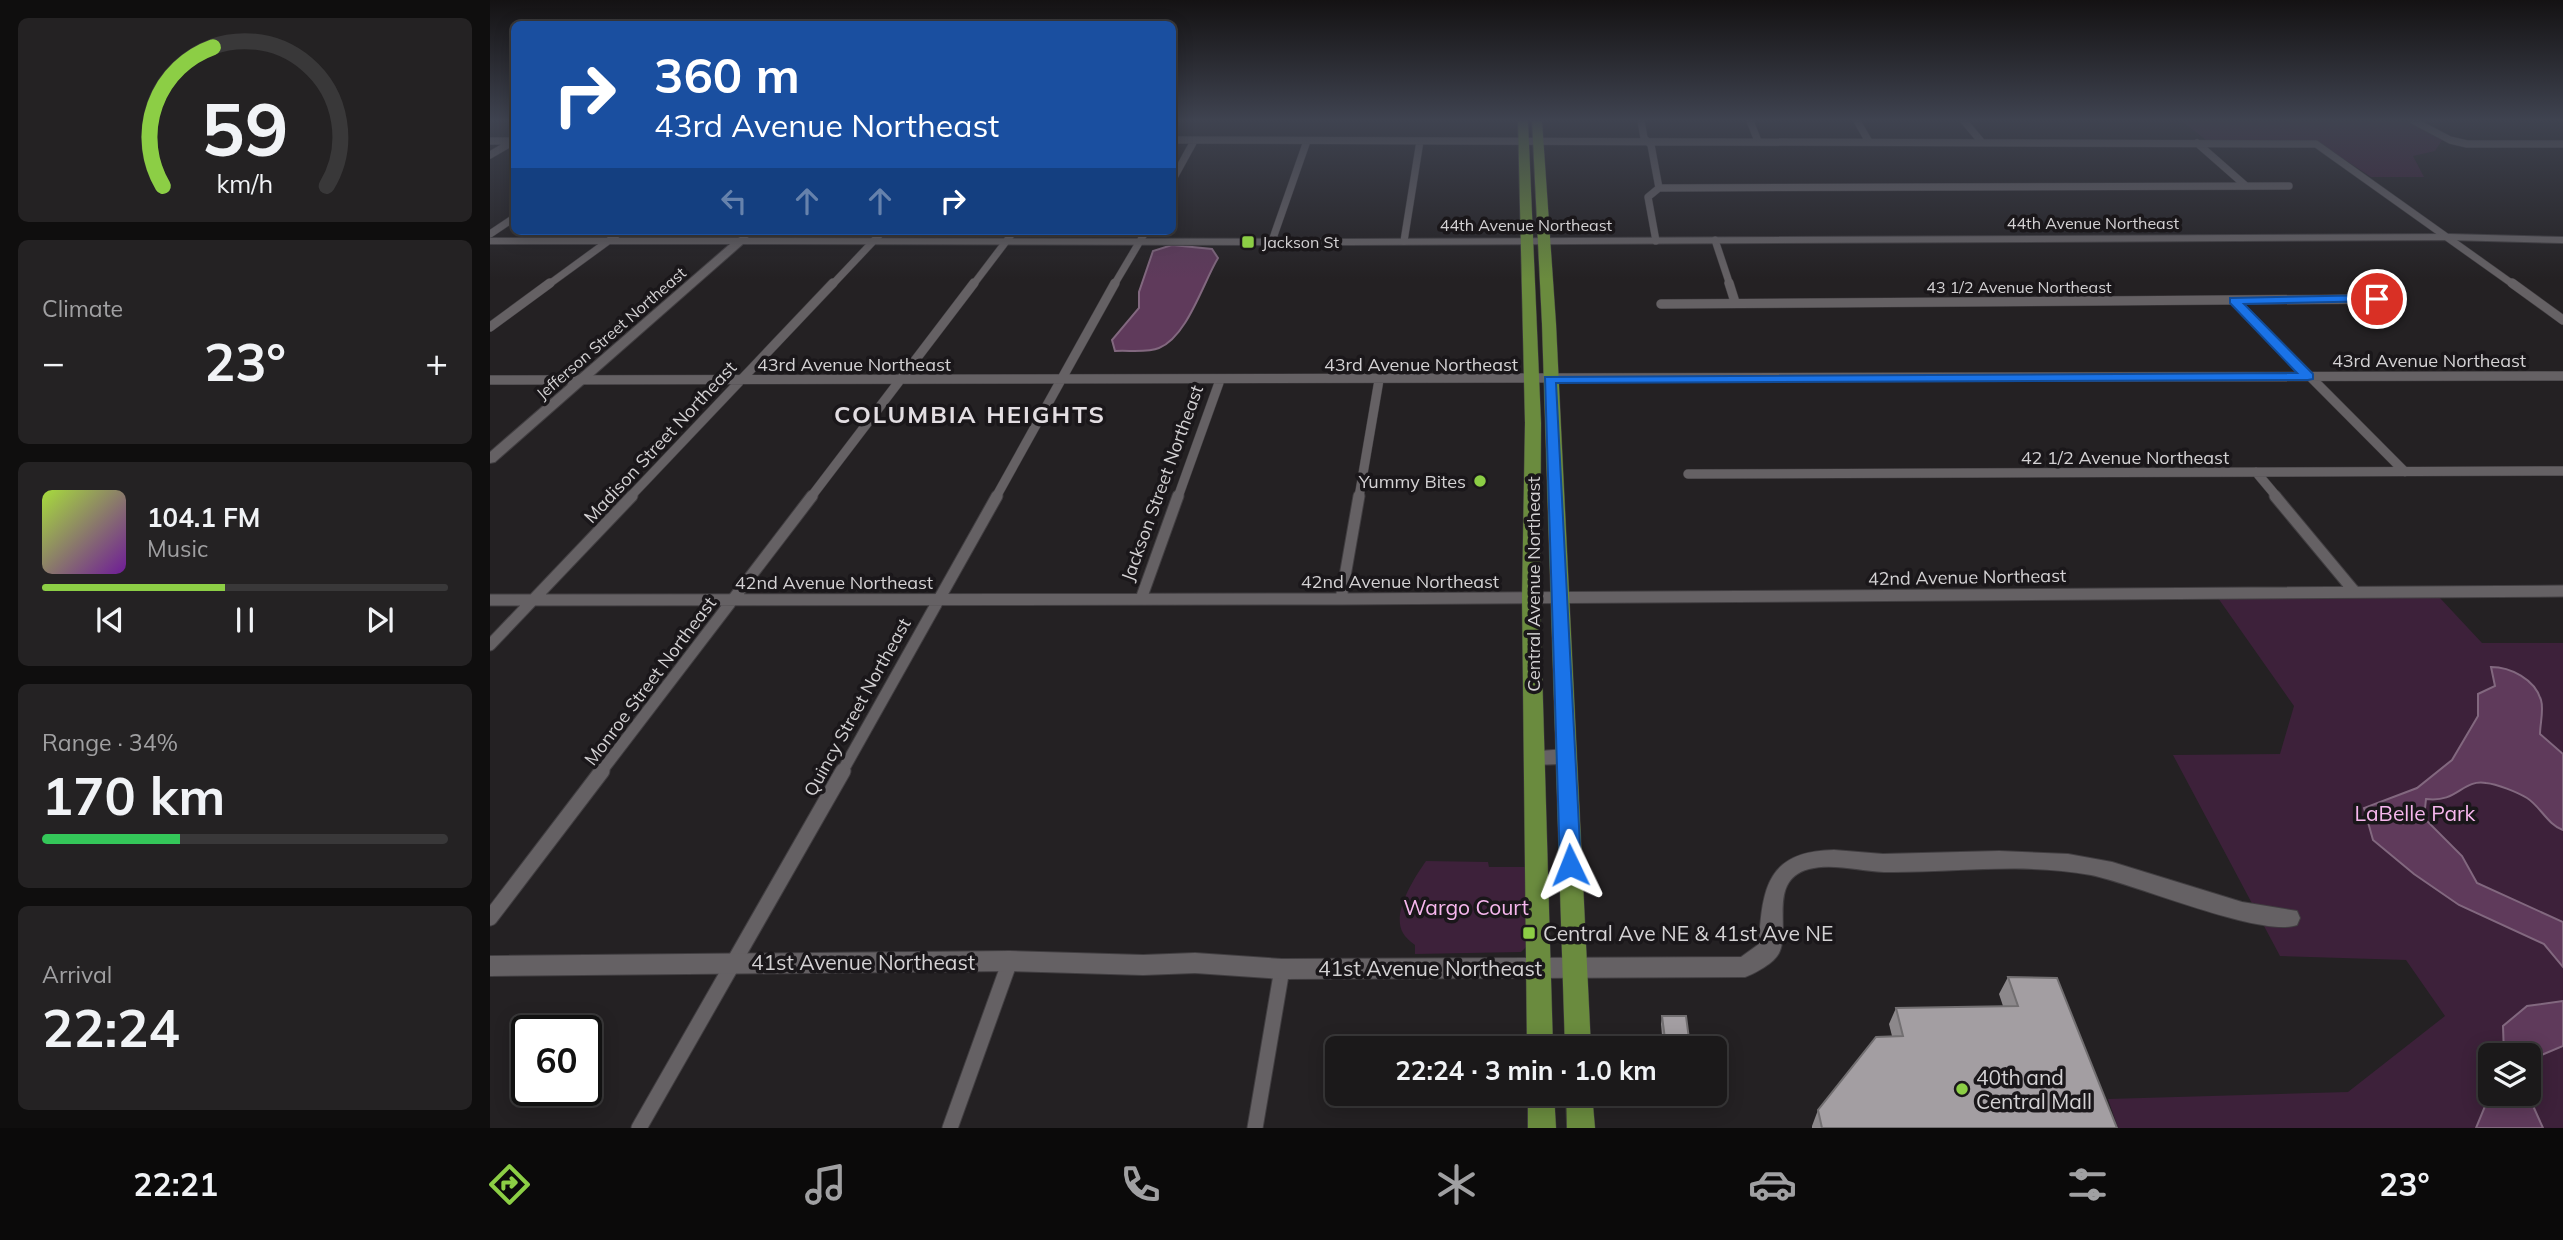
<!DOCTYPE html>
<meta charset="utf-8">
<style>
body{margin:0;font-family:Mulish,sans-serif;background:#242223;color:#f1f3f6;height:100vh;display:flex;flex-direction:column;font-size:26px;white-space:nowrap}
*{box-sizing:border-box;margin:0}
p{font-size:23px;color:#a0a0a2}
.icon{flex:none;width:38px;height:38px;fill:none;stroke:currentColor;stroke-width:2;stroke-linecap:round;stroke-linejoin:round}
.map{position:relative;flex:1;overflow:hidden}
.panel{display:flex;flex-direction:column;gap:18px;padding:18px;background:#0f0e0e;width:490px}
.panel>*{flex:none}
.hud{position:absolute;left:21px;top:21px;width:665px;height:214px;border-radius:10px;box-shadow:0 4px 18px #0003,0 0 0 2px #393839;background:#1a4fa0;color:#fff;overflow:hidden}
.buttons{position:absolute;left:1988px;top:1043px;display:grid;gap:14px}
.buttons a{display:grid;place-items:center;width:63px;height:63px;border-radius:10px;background:#1b191a;box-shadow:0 4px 18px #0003,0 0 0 2px #393839;font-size:35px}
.speed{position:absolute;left:21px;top:1015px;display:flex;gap:14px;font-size:35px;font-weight:700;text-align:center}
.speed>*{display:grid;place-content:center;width:91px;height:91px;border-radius:50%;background:#1b191a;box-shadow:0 4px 18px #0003,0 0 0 2px #393839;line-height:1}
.speed .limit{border:4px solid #111;border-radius:10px;background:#fff;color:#111}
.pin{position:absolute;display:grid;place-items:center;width:60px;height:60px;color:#fff;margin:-30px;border:4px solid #fff;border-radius:50%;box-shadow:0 2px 7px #0007}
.me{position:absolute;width:77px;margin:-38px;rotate:358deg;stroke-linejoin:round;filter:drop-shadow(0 0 5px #0008)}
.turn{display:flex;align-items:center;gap:24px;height:147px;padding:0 28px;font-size:32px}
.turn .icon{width:91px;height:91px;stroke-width:2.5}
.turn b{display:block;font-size:49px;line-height:60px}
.lanes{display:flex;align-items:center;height:66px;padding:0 28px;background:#0003;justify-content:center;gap:35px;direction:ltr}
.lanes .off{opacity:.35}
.big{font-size:52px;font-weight:700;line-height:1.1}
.panel .tile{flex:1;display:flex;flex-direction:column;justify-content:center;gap:10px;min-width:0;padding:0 24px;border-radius:10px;background:#242223}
.panel .dial{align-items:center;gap:0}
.dial svg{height:182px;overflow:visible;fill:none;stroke:#393839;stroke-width:7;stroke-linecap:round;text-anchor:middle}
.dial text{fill:#f1f3f6;stroke:none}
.song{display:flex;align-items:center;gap:21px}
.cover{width:84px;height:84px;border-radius:10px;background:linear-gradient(135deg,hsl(80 70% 55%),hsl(280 70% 35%))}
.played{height:7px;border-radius:4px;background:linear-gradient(90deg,#8cce45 45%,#393839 45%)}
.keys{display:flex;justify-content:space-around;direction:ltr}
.heat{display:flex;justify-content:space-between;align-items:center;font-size:38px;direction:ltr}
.charge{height:10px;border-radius:5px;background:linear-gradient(90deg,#34c759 34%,#393839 0)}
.trip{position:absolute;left:835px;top:1036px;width:402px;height:70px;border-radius:10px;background:#1b191a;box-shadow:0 4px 18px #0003,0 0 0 2px #393839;font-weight:700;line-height:70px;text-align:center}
.tab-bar{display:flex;height:112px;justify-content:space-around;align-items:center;background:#0b0a0a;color:#a0a0a2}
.tab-bar .icon{width:49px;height:49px}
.tab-bar .active{color:#8cce45}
.tab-bar b{font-size:32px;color:#f1f3f6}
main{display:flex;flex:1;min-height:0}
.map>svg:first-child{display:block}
.green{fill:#3d213a;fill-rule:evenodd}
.water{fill:#5f3a5b;stroke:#82687f;stroke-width:2}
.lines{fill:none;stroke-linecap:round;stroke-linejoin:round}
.street-far3-casing{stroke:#413e41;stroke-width:8}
.street-far2-casing{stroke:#413e41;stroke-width:10}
.street-far1-casing{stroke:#413e41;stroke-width:13}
.street-casing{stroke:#413e41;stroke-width:17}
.secondary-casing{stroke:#413e41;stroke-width:2}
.primary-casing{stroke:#413e41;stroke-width:1}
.street-far3{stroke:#656164;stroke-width:7}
.street-far2{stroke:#656164;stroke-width:9}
.street-far1{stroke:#656164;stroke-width:11}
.street{stroke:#656164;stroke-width:15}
.secondary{fill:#656164;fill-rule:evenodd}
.primary{fill:#6a8b3e;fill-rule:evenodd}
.wall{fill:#8c888b}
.building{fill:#a39ea2;stroke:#726f71;stroke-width:2}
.route{fill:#1a73e8;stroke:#114b97;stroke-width:2}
.poi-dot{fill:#8cce45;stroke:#1a171a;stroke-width:2.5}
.labels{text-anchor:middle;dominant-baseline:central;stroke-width:7;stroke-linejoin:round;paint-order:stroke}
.far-street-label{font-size:16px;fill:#d4d2d4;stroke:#1a171a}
.far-poi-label{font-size:16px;fill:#d4d2d4;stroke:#1a171a;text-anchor:start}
.street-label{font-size:18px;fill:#d4d2d4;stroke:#1a171a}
.poi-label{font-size:18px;fill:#d4d2d4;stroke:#1a171a;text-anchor:end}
.near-park-label{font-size:21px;fill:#f7b7ee;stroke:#1a171a}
.near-poi-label{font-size:21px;fill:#d4d2d4;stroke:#1a171a;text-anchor:start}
.near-street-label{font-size:21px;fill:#d4d2d4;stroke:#1a171a}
.district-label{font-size:24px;font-weight:bold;letter-spacing:2px;fill:#e3dee2;stroke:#1a171a}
</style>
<main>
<section class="panel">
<div class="tile dial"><svg viewBox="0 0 100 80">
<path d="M14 69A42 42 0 1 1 86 69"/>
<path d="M14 69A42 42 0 0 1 36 8" stroke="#8cce45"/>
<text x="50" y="56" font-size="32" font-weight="700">59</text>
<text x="50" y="72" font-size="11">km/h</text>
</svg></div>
<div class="tile"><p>Climate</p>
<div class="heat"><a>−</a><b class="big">23°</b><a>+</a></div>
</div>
<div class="tile">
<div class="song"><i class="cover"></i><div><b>104.1 FM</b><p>Music</p></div></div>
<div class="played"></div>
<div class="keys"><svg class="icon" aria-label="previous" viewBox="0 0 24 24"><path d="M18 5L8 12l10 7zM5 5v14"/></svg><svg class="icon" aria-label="pause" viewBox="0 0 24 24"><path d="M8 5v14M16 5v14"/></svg><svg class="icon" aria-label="next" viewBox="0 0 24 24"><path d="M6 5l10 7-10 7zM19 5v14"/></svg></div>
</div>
<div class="tile"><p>Range · 34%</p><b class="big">170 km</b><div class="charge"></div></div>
<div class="tile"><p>Arrival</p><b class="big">22:24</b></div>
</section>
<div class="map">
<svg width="2073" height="1128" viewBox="0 0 2073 1128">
<rect width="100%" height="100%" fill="#242123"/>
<path class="green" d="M1692,121h225l35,19 -7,11 -22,5 11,21h-53l-50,-33 -115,-4z
M1728,598h222l42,45h81v485h-445l-10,-29 240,-7 97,-76 -39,-56 -126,-4 -107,-201 107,-1 14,-48zM2000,1055h39v39h-39z
M936,861l62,1 1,5h40l3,74 -11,11 -106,2v-9c-4,-3 -10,-8 -12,-12 -12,-20 12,-56 23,-72z"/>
<path class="water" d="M682,245l40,4 6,9c-15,25 -31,79 -59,90 -11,5 -31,2 -44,3l-3,-11 27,-32v-16l14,-41z
M2001,667c19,0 44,12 50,33 3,10 -1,24 -1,34l23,20v76c-15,-5 -23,-24 -36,-32 -10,-6 -30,-14 -41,-15 -24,-4 -28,20 -60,16l-2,19 38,38 15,27 86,39v45l-19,-23 -85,-39 -45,-31 -41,-34 -9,-32 53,-20 35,-28 26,-44v-22l17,-8z
M2073,1001v45l-24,10 -5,52 9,20h-67l14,-34h39v-39h-25l-1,-29 24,-20z"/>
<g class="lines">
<defs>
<path id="street-far3" d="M1151,121l3,17 7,7 8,43
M1260,121l8,20
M1367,121l11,19
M1474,121l16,19
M1924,121l36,19 17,4h96
M682,140l1144,4 198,141
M0,141h22
M1707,143l49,43
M0,155l24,-14
M682,181l22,-40
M1169,188l630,-2
M0,234l24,-16
M1225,240l15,45
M782,241l35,-100
M914,241l16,-100
M1166,241l-8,-44 11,-9
M58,285l74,-54
M342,285l51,-54
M483,285l41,-54
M624,285l32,-54"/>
<path id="street-far2" d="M1239,283l6,19
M2022,283l51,37
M1744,300l171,172
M1171,304l716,-5
M0,327l60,-44
M0,380l2073,-4
M1766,472l21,25
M1198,474l875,-3
M140,497l203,-214
M321,497l163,-214
M506,497l119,-214
M688,497l42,-117
M869,497l20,-117"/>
<path id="street-far1" d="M1785,496l79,95
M651,599l37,-103
M851,599l18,-103
M0,600l851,-1 1222,-8
M0,645l142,-149
M111,772l211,-276
M352,772l155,-276"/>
<path id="street" d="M0,918l112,-147
M149,1128l204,-357
M460,1128l60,-167
M765,1128l27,-159"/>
<path id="secondary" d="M1959,234l114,3v6l-114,-3 -1102,5 -604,-1 -248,218 -5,1v-11l240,-208h-240v-6h248l6,-3 5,3 598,1z
M1076,749l7,2 2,5 -2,5c-13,4 -33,5 -46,1l-2,-5 2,-5z
M1344,850l49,4 116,-3 69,3 44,8 130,40 55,9 3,7 -3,7c-35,13 -162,-41 -206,-50 -69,-13 -138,-2 -207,-3 -25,-1 -51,-9 -75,-3 -42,11 -18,60 -30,84 -5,10 -23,20 -34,24l-463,2 -87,-6 -52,2 -133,-4 -520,5v-20l520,-5 133,4 52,-2 87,6 459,-2 18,-13c3,-57 9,-93 75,-94z"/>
<path id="primary" d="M1028,121h10l13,302 -1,175 13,450h-26l-5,-450 3,-175z
M1042,121h10l14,203 35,724h-26l-23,-724z
M1038,1094h26l2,34h-28z
M1076,1094h26l3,34h-28z"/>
</defs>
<use href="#street-far3" class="street-far3-casing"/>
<use href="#street-far2" class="street-far2-casing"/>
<use href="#street-far1" class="street-far1-casing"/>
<use href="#street" class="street-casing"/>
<use href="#secondary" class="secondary-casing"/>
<use href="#primary" class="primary-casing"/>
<use href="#street-far3" class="street-far3"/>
<use href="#street-far2" class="street-far2"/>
<use href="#street-far1" class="street-far1"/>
<use href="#street" class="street"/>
<use href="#secondary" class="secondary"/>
<use href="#primary" class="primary"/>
</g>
<path class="wall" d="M1518,977l109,151h-305v-2l6,-16 74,-74 -3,-12 7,-16 107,-2 -4,-12z
M1172,1016l27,23 -2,8h-24l-2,-23z"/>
<path class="building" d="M1518,977l49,1 60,150h-295l-4,-18 58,-73 27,-1 -7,-28 122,-2z
M1172,1016h24l3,23h-24z"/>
<linearGradient id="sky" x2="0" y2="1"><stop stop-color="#141213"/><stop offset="0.43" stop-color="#3f4350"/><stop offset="1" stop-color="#3f4350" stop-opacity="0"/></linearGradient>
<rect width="2073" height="279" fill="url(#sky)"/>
<path class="route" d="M1887,295l4,1v5l-137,3 69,70v5l-5,1 -752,3 25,482 -3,6 -8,3 -7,-3 -3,-6 -15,-488 752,-4 -67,-70v-5z"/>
<g class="poi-dot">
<rect x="751" y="235" width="14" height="14" rx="3.5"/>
<circle cx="990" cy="481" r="7"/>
<rect x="1032" y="926" width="14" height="14" rx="3.5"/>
<circle cx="1472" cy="1089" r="7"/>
</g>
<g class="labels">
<g class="far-street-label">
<text x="1603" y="223">44th Avenue Northeast</text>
<text x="1036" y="225">44th Avenue Northeast</text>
<text x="1529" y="287">43 1/2 Avenue Northeast</text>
<text transform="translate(121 333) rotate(-41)">Jefferson Street Northeast</text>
</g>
<g class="far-poi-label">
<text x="772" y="242">Jackson St</text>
</g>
<g class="street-label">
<text x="1939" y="360">43rd Avenue Northeast</text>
<text x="364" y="364">43rd Avenue Northeast</text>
<text x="931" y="364">43rd Avenue Northeast</text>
<text transform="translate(170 442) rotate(-47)">Madison Street Northeast</text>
<text x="1635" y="457">42 1/2 Avenue Northeast</text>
<text transform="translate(672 483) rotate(-70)">Jackson Street Northeast</text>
<text transform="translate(1477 577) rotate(-1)">42nd Avenue Northeast</text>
<text x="910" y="581">42nd Avenue Northeast</text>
<text x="344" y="582">42nd Avenue Northeast</text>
<text transform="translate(1043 584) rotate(-90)">Central Avenue Northeast</text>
<text transform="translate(160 681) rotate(-53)">Monroe Street Northeast</text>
<text transform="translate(367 707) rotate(-61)">Quincy Street Northeast</text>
</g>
<g class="poi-label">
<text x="976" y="481">Yummy Bites</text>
</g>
<g class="near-park-label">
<text x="1925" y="813">LaBelle Park</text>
<text x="976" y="907">Wargo Court</text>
</g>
<g class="near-poi-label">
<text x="1053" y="933">Central Ave NE &amp; 41st Ave NE</text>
<text x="1486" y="1077">40th and<tspan x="1486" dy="24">Central Mall</tspan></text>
</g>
<g class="near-street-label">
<text x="373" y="962">41st Avenue Northeast</text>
<text x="940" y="968">41st Avenue Northeast</text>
</g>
<g class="district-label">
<text x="480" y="414">COLUMBIA HEIGHTS</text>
</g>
</g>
</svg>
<div class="buttons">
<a><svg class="icon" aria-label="layers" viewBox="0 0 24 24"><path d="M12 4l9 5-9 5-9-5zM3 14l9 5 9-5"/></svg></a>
</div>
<div class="speed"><div class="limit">60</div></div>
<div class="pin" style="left:1887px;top:299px;background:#d93025"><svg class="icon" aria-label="arrive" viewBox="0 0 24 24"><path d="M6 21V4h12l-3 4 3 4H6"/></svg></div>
<svg class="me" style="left:1080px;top:865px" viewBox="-20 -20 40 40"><path d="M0-17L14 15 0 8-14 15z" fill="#1a73e8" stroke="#fff" stroke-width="4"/></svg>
<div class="trip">22:24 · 3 min · 1.0 km</div>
<div class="hud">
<div class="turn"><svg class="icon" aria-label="right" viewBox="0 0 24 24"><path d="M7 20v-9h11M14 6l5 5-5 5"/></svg><div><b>360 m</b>43rd Avenue Northeast</div></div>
<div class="lanes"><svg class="icon off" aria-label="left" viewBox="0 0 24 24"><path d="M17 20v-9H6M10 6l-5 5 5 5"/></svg><svg class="icon off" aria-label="ahead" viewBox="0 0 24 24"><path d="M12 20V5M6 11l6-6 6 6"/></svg><svg class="icon off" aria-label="ahead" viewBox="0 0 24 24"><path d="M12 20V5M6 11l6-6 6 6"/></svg><svg class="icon" aria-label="right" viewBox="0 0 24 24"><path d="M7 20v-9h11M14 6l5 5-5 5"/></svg></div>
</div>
</div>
</main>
<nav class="tab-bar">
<b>22:21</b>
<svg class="icon active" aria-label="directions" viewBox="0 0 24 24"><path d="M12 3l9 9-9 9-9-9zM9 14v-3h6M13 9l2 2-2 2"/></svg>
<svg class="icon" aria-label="music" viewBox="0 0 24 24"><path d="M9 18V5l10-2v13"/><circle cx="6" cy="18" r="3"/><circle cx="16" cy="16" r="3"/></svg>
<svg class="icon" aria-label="phone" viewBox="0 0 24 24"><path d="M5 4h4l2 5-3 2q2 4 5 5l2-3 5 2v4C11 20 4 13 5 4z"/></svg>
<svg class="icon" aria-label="climate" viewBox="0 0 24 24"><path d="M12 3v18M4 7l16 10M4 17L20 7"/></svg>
<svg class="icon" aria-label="car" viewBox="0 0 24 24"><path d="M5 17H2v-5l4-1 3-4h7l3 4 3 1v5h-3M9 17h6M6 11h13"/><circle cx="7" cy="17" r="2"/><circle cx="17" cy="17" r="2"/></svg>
<svg class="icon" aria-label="filters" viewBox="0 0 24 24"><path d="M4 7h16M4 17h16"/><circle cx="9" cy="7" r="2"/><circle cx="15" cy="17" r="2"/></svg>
<b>23°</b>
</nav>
